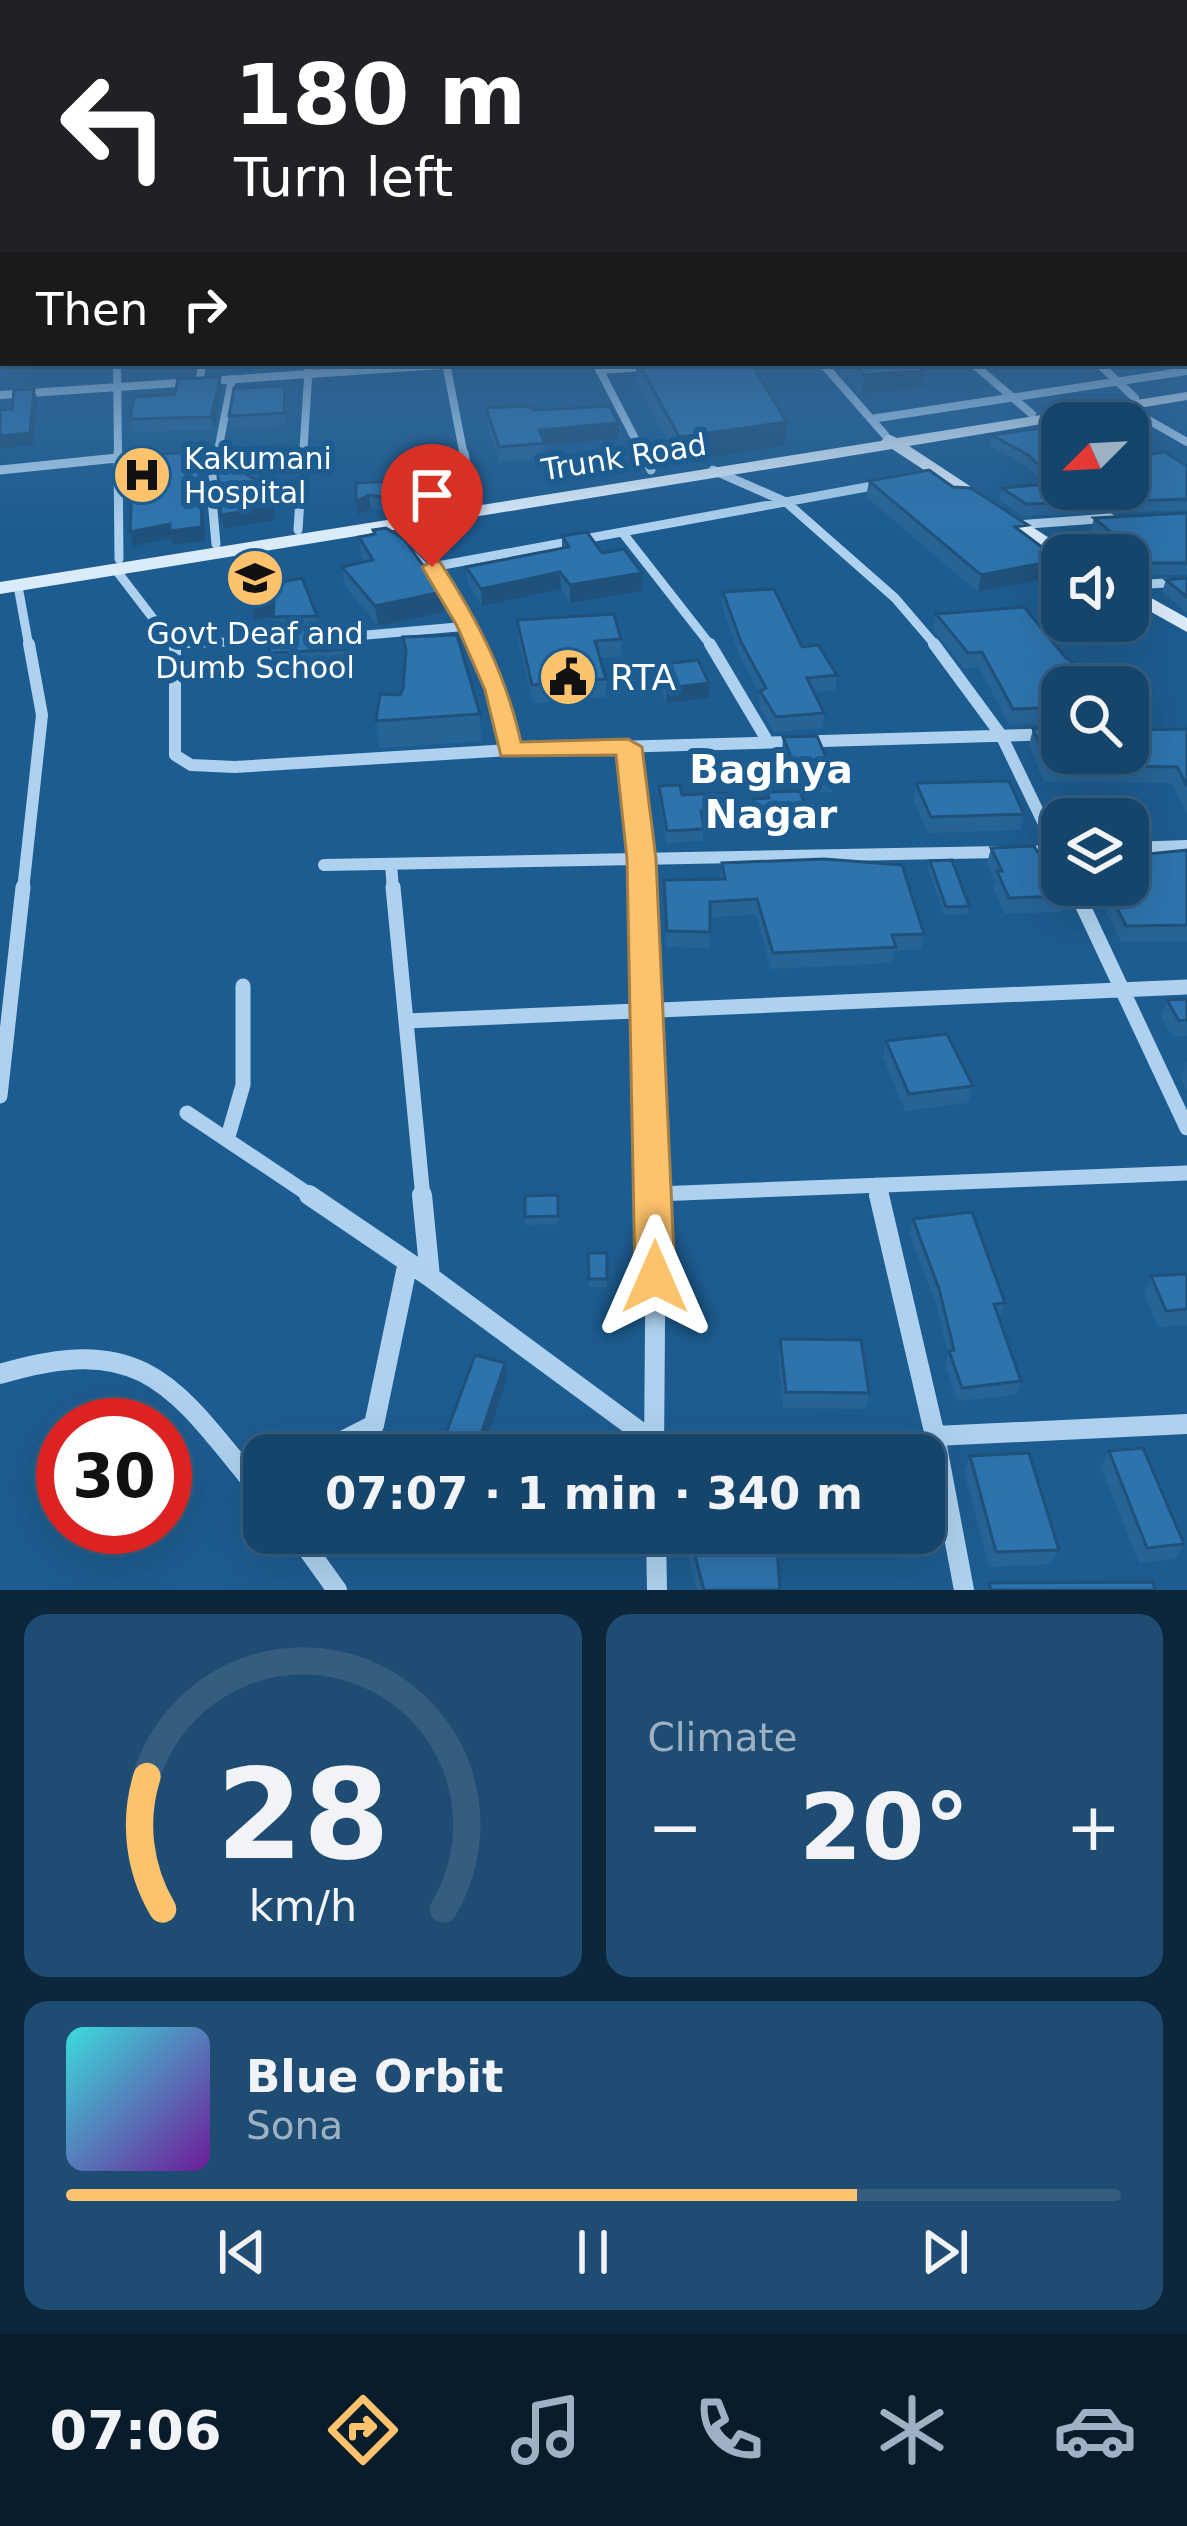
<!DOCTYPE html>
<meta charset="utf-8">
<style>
body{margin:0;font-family:"DejaVu Sans",sans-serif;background:#1f4c72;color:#f1f3f6;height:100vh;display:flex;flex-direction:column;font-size:45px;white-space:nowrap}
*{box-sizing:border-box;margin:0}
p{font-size:39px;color:#9eb1c2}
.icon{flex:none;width:66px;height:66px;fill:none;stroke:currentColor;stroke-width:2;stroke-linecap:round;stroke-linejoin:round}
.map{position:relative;height:1590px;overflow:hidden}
.panel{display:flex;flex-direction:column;gap:24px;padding:24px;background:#0c263b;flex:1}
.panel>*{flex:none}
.top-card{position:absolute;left:0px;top:0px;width:1188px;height:366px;box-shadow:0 12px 48px #0002,0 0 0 3px #355d7f;background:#202124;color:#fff;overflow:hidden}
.needle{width:78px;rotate:246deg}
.controls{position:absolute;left:1041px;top:402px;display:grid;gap:24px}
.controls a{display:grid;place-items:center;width:108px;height:108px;border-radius:24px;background:#16456c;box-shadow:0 12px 48px #0002,0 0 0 3px #355d7f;font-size:60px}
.speed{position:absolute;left:36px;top:1398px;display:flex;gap:24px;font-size:60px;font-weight:700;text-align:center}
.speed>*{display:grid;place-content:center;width:156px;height:156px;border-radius:50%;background:#16456c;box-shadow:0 12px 48px #0002,0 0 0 3px #355d7f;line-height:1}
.speed .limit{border:18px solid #d22;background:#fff;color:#111}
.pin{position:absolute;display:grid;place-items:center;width:102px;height:102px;color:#fff;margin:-123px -51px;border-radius:50% 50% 50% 0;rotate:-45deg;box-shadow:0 0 12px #0007}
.pin .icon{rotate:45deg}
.me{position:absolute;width:132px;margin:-66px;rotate:0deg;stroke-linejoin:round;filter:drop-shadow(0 0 9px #0008)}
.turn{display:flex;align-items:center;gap:42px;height:252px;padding:0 36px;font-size:54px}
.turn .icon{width:156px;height:156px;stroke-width:2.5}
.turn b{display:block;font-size:84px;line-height:102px}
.then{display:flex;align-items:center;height:114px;padding:0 36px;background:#0003;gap:24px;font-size:45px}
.big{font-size:90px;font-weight:800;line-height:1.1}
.panel .card{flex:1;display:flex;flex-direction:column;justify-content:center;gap:18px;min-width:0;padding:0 42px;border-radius:24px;background:#1f4c72}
.panel .dial{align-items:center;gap:0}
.dial svg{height:312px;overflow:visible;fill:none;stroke:#355d7f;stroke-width:7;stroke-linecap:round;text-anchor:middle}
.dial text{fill:#f1f3f6;stroke:none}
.song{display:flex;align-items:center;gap:36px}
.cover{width:144px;height:144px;border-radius:18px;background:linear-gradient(135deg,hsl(180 70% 55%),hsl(280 70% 35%))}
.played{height:12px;border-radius:6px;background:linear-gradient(90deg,#fdc36c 75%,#355d7f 75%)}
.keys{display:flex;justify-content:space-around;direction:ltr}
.heat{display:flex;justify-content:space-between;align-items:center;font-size:66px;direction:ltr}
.panel .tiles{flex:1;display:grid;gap:24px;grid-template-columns:1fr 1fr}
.card:last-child{grid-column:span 2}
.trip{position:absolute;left:243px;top:1434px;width:702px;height:120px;border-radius:24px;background:#16456c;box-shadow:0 12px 48px #0002,0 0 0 3px #355d7f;font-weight:800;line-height:120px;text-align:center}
.menu{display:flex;height:192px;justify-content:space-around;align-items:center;background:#091c2b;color:#9eb1c2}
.menu .icon{width:84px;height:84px}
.menu .active{color:#fdc36c}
.menu b{font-size:54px;color:#f1f3f6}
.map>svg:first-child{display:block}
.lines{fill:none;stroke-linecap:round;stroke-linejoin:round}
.minor-far4{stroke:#add1ee;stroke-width:8}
.minor-far3{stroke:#add1ee;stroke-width:9}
.minor-far2{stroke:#add1ee;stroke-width:12}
.minor-far1{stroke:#add1ee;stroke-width:15}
.minor{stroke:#add1ee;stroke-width:20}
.tertiary{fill:#add1ee;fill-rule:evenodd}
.secondary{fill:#daebfa;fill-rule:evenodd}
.wall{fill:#276496}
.shaded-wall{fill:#20517a}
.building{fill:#2d74ae;stroke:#20517a;stroke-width:3}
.route{fill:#fdc36c;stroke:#a47f46;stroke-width:3}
.labels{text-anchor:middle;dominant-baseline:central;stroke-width:12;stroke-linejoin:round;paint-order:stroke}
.far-street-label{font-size:30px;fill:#fff;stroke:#1d5c90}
.far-poi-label{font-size:30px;fill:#fff;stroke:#1d5c90;text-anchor:start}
.poi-label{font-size:36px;fill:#fff;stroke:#1d5c90;text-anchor:start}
.neighbourhood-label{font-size:39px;font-weight:bold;fill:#fff;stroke:#1d5c90}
</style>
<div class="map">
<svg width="1187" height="1590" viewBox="0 0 1187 1590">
<rect width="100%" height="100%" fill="#1d5c90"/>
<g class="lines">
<path class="minor-far4" d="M0,355l3,-6
M117,363l1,93
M446,363l18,93
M596,363l48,93
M822,363l63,72
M972,363l60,51
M1098,363l37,35
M599,370l48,-3
M199,381l4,-18
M0,395l472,-32
M1126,407l61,35
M871,419l316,-48
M217,456l15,-77
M303,456l6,-93"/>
<path class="minor-far3" d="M118,453l1,106
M464,453l9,47
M643,453l8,17
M0,470l117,-12
M713,470l73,32 109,96 42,49
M1015,525l95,-7
M298,530l5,-77
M622,532l90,115
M216,544l-5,-56 7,-35
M403,546l41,41 35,60
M432,567l451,-83
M116,570l59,77
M1128,585l59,-3
M18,586l11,61
M333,638l136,-12
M175,644l107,-4"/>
<path class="minor-far2" d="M175,644v111l16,10 44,2 275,-17 552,-16
M477,644l33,106
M710,644l58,98
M934,644l67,91 61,126
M628,747l15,143
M1128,848l59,-2
M1021,852l41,-1
M391,864l2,26
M324,865l677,-13
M1073,885l2,5
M23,890l19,-175 -13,-71"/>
<path class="minor-far1" d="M393,887l30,311
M643,887l13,311
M1074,887l113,241
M406,1021l781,-34
M0,1096l23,-209
M187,1113l127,85
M227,1140l16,-55v-99
M877,1185l3,13
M656,1194l531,-21"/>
<path class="minor" d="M309,1195l121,82 224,165
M422,1195l8,82
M879,1195l56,241 29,154
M0,1374c148,-45 177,17 264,122
M935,1436l252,-12
M315,1455l59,-30 34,-163
M654,1455l2,-260
M296,1533l41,57
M656,1533l1,57"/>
<path class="tertiary" d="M0,319h3v6h-3z"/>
<path class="secondary" d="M1187,392v8l-278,46 166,109h-13v5l-170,-111 -892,145v-12l881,-141 7,-7 9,4z
M1128,585l59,33v14l-59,-33z"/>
</g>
<path class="wall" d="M636,363h115l33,83 -106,16 -42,-82z
M834,363h81l6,26 -59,5z
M285,386l2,11 -2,28 -54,4 -2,-13z
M222,388l-8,42 -81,2 -3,-13 45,-25z
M486,408l50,2 83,29 -74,6v14l-45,3 -13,-39z
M1041,428l21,61 84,-34 41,11v44l-164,6 -24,-16 3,-12 42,-4 -18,-18 -36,-20 2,-11z
M289,445l2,13 -15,9 -1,12 -17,2 17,39 -51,8 -6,-52z
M393,481l2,31 -24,-4 -13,7 -2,-14z
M869,481l157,54 29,42 -77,15 -112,-95z
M1187,513v62h-46l-13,-10v-10h-7l-30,-25 3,-12z
M373,530l69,62 2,20 -66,14 -33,-40 -3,-19 23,-5 -4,-6 -2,-19 14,-2z
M562,536l80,37v18l-72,12 -9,-14 -79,17 -14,-22 -2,-17 96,-19z
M1187,578v34h-1l-24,-20 4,-12z
M247,589l70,27 2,11 32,22 3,22 -81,4 -4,-22 5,-25 -1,-11 -19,3z
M723,592l79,55 35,28 -2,15 -21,2 10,21 -1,15 -49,4 -15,-26 1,-12 -20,-37 -18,-51z
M936,614l130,44 26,18 -3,11h-27v37l-53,1 -30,-58 -14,2 -32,-40z
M517,620l104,19v18l-20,1 5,21v18l-73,6 -15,-65z
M403,637l77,77 1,27 -101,7 -4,-27 24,-26 3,-6 2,-27z
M656,665l52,33 -42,5 -10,-23z
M1033,729l29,24 125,-24v85l-16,-31 -127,-1 -15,-37z
M783,737l51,39 -2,16 -31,2 7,19 -2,15 -49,3 -5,-17 2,-15 12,-1 1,-6 30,-1 -15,-38z
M916,783l108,31 -4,16 -92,3 -15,-34z
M659,786l72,24 -1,12 -27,2v17l-37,2 -7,-45z
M991,848l74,48 -4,16 -56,2 -12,-27 2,-6 -8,-17z
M1187,850v91l-66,1 -14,-29 4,-13 -10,-15h27z
M930,861l39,45 -2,8 -23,1 -16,-46z
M722,863l202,71 -3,16h-26l-3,13 -121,6 -15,-54 -46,2 -1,31 -43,-1 -2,-67 56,-1z
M1187,999v37l-14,1 -12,-20 6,-17z
M886,1041l87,45 -5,17 -63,8 -22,-54z
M1187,1061v30l-7,-13z
M558,1195v29l-33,1v-29z
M913,1219l92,84 -4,13 -3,1 23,64 -5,14 -59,6 -12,-37 3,-9 -12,-52 -27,-70z
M588,1253h19v34h-18z
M1187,1274v51l-29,2 -14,-34 7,-17z
M780,1339l89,54 -3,16 -83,-1 -5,-53z
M1109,1451l75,93 -9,15 -36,4 -38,-96z
M970,1456l89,94 -8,14 -62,3 -25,-96z
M688,1533h88l4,57h-83l-7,-27z"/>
<path class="shaded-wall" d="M924,371l-3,18 -59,5 2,-19z
M220,377l2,11 -8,42 -3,-13z
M34,389l4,12 -5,44 -33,4v-13z
M787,422l-3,24 -106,16 1,-25z
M619,423v16l-74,6 -6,-15z
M289,445l2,13 -15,9 -1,12 -2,-13 1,-12z
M204,452l3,12 -5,24 3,53 -32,4 -2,-7 -38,8 -3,-14 40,-8 30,-49z
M369,495l2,13 -13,7 -2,-14z
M273,507l2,13 -51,8 -3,-13z
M1059,560l-4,17 -77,15 3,-17z
M560,572l1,17 -79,17 -1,-17z
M642,573v18l-72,12v-18z
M442,592l2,20 -66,14 -3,-20z
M274,602l2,14 -22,4 -2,-15z
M709,683l-1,15 -42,5 1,-15z
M505,1363l2,16 -26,76h-7z"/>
<path class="building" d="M639,363h112l36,59 -108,15z
M853,363h62l9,8 -60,4z
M220,377l-9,40 -81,2 4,-22 41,-3 3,-15z
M285,386l-1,27 -55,3 5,-28z
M34,389l-4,44 -30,3v-26l12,-1 2,-19z
M526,406l10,4 73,-4 10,17 -80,7 6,13 -46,4 -13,-39z
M1041,428l21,13v48h66v-41l6,-1 12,8 19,-3 22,14v33l-161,5 -24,-16 56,-5 -30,-28 -36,-20z
M289,445l-15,9 -1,12 -35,3 26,16 9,22 -52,8 -3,-39 5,-26z
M204,452l-4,23 2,52 -32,4v-7l-40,8 3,-77z
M929,470l24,17 18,1 57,37 -13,2 44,33 -78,15 -112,-94z
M393,481l1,18 -25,-4 -13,6v-18z
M1187,513v50h-43l-16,-13h4l-38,-32z
M386,528l18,11 38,53 -67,14 -33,-39 31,-7 -14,-23 16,-3 -2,-4z
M587,532l15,21 22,-4 18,24 -72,12 -10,-13 -79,17 -15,-22 103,-20 -7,-11z
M302,578l15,38 -44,1 1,-15 -22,3 -5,-16z
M1187,578v19l-21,-17z
M774,589l28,58 16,-2 19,30 -30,3 17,35 -48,4 -16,-26 6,-3 -25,-46 -18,-50z
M1024,607l42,51 26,18 -9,2 6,9h-27v20l-49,2 -31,-57 -14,1 -32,-39z
M614,614l7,25 -26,2 11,38 -74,6 -15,-65z
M346,626l5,23 -82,4 1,-25z
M457,635l23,79 -104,7 4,-27 20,1 3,-6 3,-39 -3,-13z
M698,660l11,23 -42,5 -11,-23z
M1062,728v25h66v-23l59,-1v57l-10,-19 -129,-2 -15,-36z
M817,736l17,40 -34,3 -17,-42z
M1009,781l15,33 -93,3 -15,-34z
M680,785l2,10 45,-2 4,17 -30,1 3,18 -37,2 -8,-45z
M800,791l8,22 -49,3 -5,-17 15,-1 -2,-6z
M1034,846l31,50 -56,2 -12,-27h5l-11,-23z
M1187,850v75l-61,1 -14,-28 13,-1 -8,-12h11v-29z
M824,859l78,6 22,69 -32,1 4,12 -123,6 -16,-54 -47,3v30l-43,-1 -3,-51 61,-1 -3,-16z
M952,860l17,46 -23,1 -16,-46z
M1187,999v21l-8,1 -12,-21z
M947,1034l26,52 -64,8 -23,-53z
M558,1195v21l-33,1v-21z
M972,1212l33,91 -11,1 27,77 -59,7 -13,-37 5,-1 -15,-61 -26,-70z
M588,1253h19v26h-18z
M1187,1274v35l-21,2 -15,-35z
M780,1339l81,1 8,53 -83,-1z
M475,1355l30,8 -31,92h-17l-17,-5z
M1143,1448l41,96 -37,4 -38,-97z
M1029,1453l30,97 -63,2 -26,-96z
M691,1533h85l4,57h-76l-12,-45z
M1153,1582l2,8h-164l-2,-7z"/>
<linearGradient id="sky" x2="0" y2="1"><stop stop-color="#10334f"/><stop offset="0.58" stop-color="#3a6c9c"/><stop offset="1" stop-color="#3a6c9c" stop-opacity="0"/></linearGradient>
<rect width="1187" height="528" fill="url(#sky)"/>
<path class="route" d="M432,561l8,1c38,58 66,113 81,180l107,-3 14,8 14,112 19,418 -6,13 -14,5 -14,-5 -6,-13 -8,-418 -11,-104 -115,1 -16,-66 -28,-64 -35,-59z"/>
<defs>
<symbol id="hospital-disc" viewBox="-11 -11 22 22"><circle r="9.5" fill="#fdc36c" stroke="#1d5c90"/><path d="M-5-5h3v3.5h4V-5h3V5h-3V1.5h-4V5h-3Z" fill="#111"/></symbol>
<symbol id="school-disc" viewBox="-11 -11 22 22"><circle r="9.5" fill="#fdc36c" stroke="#1d5c90"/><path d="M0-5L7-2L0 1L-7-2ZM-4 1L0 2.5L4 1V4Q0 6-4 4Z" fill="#111"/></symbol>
<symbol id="civic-disc" viewBox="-11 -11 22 22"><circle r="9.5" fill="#fdc36c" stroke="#1d5c90"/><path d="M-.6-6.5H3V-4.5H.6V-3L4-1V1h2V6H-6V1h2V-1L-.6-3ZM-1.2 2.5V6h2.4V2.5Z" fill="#111"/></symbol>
</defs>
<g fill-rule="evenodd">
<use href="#hospital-disc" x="109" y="442" width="66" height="66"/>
<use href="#school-disc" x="222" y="545" width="66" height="66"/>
<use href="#civic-disc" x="535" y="644" width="66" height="66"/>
</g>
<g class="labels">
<g class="far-street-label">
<text transform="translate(624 457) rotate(-9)">Trunk Road</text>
</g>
<g class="far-poi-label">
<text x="184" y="458">Kakumani<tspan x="184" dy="34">Hospital</tspan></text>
<text x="255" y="633" text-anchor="middle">Govt Deaf and<tspan x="255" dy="34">Dumb School</tspan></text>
</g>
<g class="poi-label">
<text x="610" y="677">RTA</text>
</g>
<g class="neighbourhood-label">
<text x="771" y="769">Baghya<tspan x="771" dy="45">Nagar</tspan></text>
</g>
</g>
</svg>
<div class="controls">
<a><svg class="needle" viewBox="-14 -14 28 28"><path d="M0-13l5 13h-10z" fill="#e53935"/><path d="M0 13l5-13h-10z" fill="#9eb1c2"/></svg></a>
<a><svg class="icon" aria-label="sound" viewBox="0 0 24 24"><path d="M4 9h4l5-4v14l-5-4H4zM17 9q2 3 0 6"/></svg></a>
<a><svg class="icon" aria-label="search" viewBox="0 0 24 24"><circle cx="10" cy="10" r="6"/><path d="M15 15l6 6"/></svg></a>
<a><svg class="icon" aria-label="layers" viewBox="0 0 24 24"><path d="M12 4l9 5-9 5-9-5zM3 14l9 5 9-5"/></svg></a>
</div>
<div class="speed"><div class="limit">30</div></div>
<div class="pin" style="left:432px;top:567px;background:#d93025"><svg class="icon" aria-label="arrive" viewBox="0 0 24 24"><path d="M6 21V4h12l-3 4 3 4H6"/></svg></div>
<svg class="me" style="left:655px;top:1277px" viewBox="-20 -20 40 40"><path d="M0-17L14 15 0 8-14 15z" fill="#fdc36c" stroke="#fff" stroke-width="4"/></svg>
<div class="trip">07:07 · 1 min · 340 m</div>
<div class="top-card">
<div class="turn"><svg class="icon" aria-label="left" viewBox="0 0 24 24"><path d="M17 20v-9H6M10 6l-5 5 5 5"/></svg><div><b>180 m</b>Turn left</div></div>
<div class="then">Then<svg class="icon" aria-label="right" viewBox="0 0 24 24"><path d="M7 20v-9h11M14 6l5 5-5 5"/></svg></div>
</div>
</div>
<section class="panel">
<div class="tiles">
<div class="card dial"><svg viewBox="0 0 100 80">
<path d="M14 69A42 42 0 1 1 86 69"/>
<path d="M14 69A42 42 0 0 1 10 35" stroke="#fdc36c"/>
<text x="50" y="56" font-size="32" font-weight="700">28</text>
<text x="50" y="72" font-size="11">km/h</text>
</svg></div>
<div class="card"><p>Climate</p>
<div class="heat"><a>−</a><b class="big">20°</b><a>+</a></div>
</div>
<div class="card">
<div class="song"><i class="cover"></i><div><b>Blue Orbit</b><p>Sona</p></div></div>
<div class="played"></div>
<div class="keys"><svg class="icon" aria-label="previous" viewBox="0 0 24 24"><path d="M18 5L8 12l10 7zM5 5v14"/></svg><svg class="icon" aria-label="pause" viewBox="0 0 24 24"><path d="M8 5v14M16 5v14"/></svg><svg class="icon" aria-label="next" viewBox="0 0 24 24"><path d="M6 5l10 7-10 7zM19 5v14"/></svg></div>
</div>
</div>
</section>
<nav class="menu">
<b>07:06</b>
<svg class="icon active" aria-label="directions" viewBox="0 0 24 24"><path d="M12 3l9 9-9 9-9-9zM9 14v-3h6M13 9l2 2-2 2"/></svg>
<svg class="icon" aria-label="music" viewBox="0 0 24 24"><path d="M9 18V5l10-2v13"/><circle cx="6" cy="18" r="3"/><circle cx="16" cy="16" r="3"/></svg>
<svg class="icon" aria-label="phone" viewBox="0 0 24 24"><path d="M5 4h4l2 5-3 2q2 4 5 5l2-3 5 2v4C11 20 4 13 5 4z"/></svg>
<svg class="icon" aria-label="climate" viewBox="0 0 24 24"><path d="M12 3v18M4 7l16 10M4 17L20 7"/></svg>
<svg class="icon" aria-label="car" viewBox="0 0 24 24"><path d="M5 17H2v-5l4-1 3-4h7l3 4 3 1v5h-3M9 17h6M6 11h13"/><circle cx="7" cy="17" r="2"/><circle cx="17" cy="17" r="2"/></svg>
</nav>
